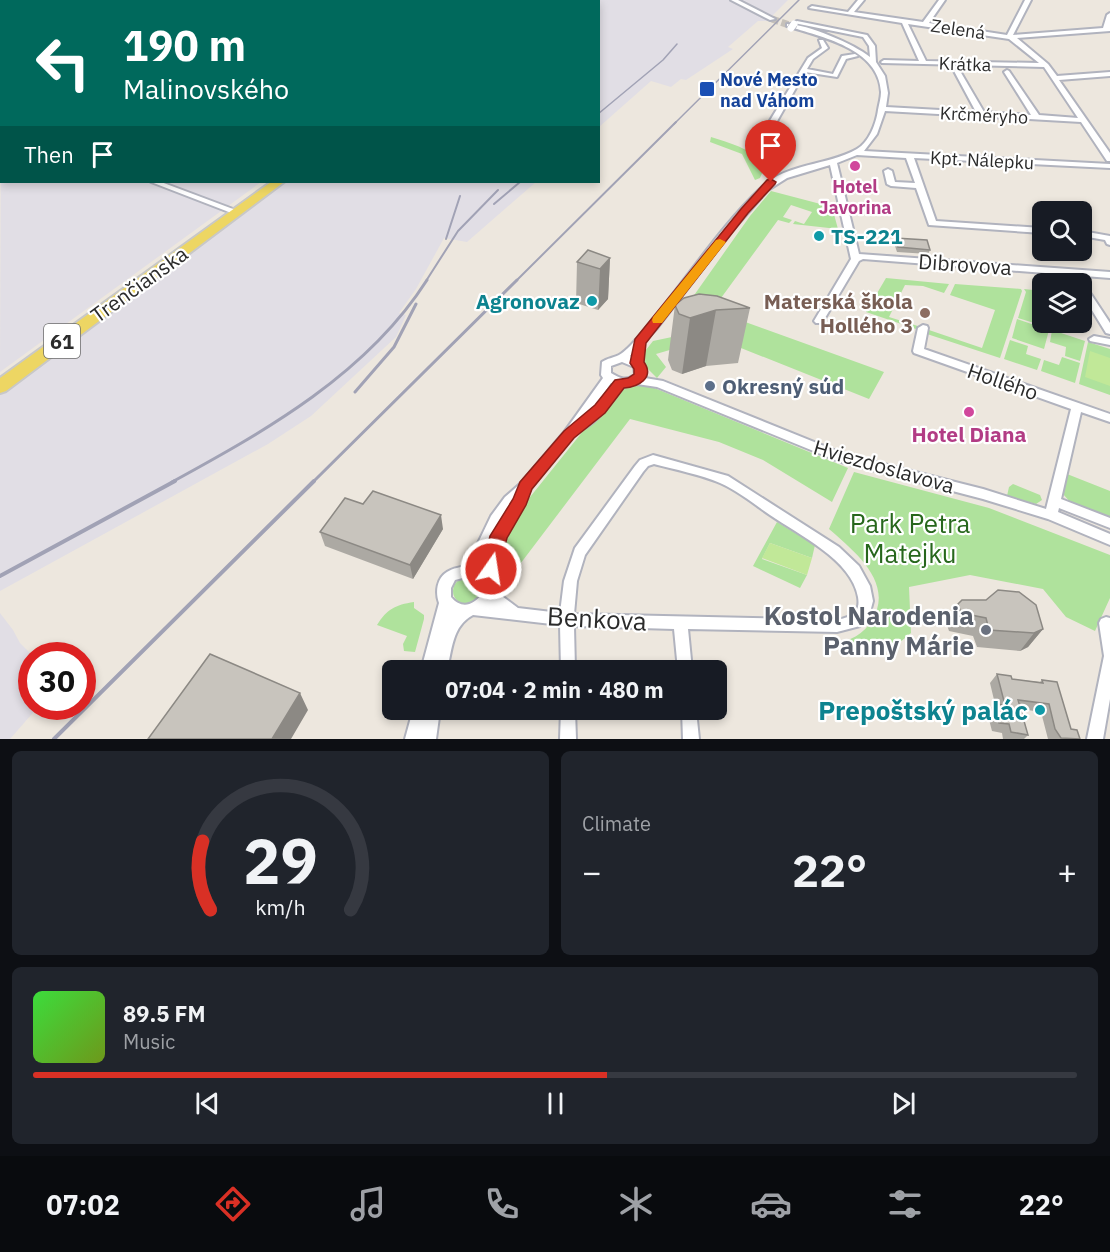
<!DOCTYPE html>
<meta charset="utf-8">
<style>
body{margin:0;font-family:"IBM Plex Sans",sans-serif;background:#20242c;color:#f1f3f6;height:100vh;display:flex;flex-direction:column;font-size:22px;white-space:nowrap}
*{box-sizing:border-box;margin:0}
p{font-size:20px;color:#9ea1a6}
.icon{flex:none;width:33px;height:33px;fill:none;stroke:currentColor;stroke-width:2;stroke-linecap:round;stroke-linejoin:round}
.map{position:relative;height:739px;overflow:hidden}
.panel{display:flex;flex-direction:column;gap:12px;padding:12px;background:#0d0f14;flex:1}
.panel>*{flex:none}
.banner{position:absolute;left:0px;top:0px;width:600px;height:183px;box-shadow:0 3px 9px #0003;background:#00695c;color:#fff;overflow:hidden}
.buttons{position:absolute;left:1032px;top:201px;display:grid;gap:12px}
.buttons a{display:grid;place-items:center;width:60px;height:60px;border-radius:9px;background:#171b24;box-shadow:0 3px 9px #0003;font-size:30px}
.speed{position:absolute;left:18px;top:642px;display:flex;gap:12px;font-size:30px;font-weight:700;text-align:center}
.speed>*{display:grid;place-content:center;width:78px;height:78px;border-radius:50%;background:#171b24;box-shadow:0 3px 9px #0003;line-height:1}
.speed .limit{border:9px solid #d22;background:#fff;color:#111}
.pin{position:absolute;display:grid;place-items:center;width:51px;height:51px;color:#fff;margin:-62px -26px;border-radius:50% 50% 50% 0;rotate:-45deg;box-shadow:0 0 6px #0007}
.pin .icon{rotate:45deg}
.me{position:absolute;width:66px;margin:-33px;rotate:13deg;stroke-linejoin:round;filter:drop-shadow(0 0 4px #0008)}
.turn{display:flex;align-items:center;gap:21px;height:126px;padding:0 24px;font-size:27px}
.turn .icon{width:78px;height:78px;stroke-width:2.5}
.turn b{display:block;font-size:42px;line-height:51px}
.then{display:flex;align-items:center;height:57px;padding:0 24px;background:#0003;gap:12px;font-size:22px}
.big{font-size:45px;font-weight:700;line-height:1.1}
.panel .widget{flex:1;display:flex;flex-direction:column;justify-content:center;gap:9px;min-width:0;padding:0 21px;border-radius:9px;background:#20242c}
.panel .dial{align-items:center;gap:0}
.dial svg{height:156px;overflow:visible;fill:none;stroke:#363941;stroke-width:7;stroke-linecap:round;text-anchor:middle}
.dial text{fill:#f1f3f6;stroke:none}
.song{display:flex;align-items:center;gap:18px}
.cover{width:72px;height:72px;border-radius:9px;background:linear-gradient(135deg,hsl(120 70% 55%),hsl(80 70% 35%))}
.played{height:6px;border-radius:3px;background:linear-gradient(90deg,#d93025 55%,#363941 55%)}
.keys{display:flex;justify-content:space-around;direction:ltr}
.heat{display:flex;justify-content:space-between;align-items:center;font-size:33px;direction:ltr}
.panel .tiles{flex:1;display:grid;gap:12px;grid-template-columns:1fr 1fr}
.widget:last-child{grid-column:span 2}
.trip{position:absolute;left:382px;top:660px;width:345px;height:60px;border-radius:9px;background:#171b24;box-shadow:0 3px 9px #0003;font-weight:700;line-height:60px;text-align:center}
.tabs{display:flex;height:96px;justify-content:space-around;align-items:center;background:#090b0e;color:#9ea1a6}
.tabs .icon{width:42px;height:42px}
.tabs .on{color:#d93025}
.tabs b{font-size:27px;color:#f1f3f6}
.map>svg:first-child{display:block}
.industrial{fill:#e1dee5}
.green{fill:#afe29c}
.pitch{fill:#c1e898}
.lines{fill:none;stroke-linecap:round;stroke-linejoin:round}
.minor-tunnel{stroke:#c6c1ba;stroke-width:7;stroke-dasharray:7 3;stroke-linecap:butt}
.minor-casing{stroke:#b1b3be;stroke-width:4}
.primary-casing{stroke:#c8c8c8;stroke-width:4}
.minor{fill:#fff;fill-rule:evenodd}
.primary{fill:#edd663;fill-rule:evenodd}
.rail-far3{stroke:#a1a2b5;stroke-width:1.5}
.rail-far2{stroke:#a1a2b5;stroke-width:2}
.rail-far1{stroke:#a1a2b5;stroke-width:3}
.rail{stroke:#a1a2b5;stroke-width:4}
.minor-bridge-casing{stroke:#b1b3be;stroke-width:8;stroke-linecap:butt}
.minor-bridge{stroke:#fff;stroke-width:7}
.wall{fill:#aca9a3}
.shaded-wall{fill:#8c8984}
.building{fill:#c8c4bd;stroke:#8c8984;stroke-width:1.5}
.route{fill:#d93025;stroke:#8d1f18;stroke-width:1.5}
.slow{fill:#f59e0b}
.transit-dot{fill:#1a4fb4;stroke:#fff;stroke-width:2}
.hotel-dot{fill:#d1479c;stroke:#fff;stroke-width:2}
.culture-dot{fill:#0f9aa8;stroke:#fff;stroke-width:2}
.education-dot{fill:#8d6e63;stroke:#fff;stroke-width:2}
.service-dot{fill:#5c6f8a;stroke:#fff;stroke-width:2}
.worship-dot{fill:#6b7280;stroke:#fff;stroke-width:2}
.labels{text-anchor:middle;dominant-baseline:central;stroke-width:4.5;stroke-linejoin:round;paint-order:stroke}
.far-street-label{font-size:18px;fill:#2b2b2b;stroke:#fff}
.far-transit-label{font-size:18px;font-weight:bold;fill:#164399;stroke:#fff;text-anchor:start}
.far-hotel-label{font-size:18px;font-weight:bold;fill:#b23c85;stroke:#fff}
.shield{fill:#fff;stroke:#6b6b6b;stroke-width:1.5}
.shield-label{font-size:20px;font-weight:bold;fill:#2b2b2b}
.culture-label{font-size:21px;font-weight:bold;fill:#0d838f;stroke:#fff;text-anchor:start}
.street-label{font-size:21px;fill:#2b2b2b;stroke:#fff}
.education-label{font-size:21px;font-weight:bold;fill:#785e54;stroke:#fff;text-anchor:end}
.service-label{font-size:21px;font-weight:bold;fill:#4e5e75;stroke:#fff;text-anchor:start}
.hotel-label{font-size:21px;font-weight:bold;fill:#b23c85;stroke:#fff}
.near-park-label{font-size:26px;fill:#27671c;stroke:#fff}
.near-worship-label{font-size:26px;font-weight:bold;fill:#5b616d;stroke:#fff;text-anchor:end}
.near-street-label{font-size:26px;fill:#2b2b2b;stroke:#fff}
.near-culture-label{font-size:26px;font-weight:bold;fill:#0d838f;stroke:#fff;text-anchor:end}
</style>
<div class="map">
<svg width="1110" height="739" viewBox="0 0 1110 739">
<rect width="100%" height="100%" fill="#ede7de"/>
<path class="industrial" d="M152,0h364l-366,1z
M522,0h266l-15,15 -3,6h-12l-30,26 5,2 -47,31 -5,-1 -10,8 -20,-6 -52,46 -1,-125h-78z
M1,90l1,92h259l-261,190z
M278,182h258l-69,60 -23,-4 -28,51 -17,24 7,2 -10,22 -85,79 -43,28 -268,147v-202z
M0,613l13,17 7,13 12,12v51l6,1 -28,32h-10z"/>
<path class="green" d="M711,137c20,6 39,12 55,27l-6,14 -5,2 -13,-26 -32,-12z
M771,191l61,16 6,22 -45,-5 2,-3 9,3 8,-12 -21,-7 -8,12 9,3 -3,3 -11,-3 -65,89 -23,-8 60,-85z
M886,278l63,6 -5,9 -21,-7 -18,-1 -16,32 32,10 -2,3 -53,-18z
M955,284l66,5 1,2 -22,67 -76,-25 2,-4 56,19 13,-38 -45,-15z
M1024,289l18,2v31l12,1 -4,5 -32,-10 8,-26z
M726,315l158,57 -15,27 -158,-63z
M1017,319l32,11 -5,19 -32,-11z
M1052,330l33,11 -5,20 -15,-5 1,-9 -16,-5z
M672,337l8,10 -24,7 10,13 -9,11 -13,-13 -2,-10 11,-14z
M1010,340l18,6 -2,8 15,5 -4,11 -33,-11z
M1088,342l22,7v46l-31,-11z
M1062,357l18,6 -5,20 -34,-12 3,-11 15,5z
M638,385l14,2 196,81 -16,34 -69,-42 -44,-18 -89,-23 -128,169 4,12 -7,-4 -4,-13v-12l7,-39 114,-142z
M854,472l135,36 121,47v43l-15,33 -29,-14 -23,-28 -73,-14 -61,12 2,46 -12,10 -39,9 -26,-8c16,-3 30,-10 38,-24 23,-37 -18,-69 -43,-91z
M1067,474l43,17v27l-39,-15 -8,-9z
M1013,484l27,11 2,5 -6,4 -29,-8 2,-9z
M777,522l38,23 -3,13 -42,-15 -8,16 45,16 -7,13 -47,-22z
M453 591a13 13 0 1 1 26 0a13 13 0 1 1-26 0Z
M414,602v6l10,7v4l-9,33 -11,-1 -1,-7 4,-8 -30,-11c10,-16 18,-20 37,-23z"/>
<path class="pitch" d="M1090,351l20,7v28l-25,-9z
M770,543l42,15 -5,17 -45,-17z"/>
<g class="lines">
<path class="minor-tunnel" d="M772,19l17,6"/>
<defs>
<path id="minor" d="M141,0h7l-9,2z
M731,0h7l37,19 -5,1z
M858,0h6l-10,12 69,10 16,-22h6l-16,23 78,12 18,-35h6l-18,35 90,-7 4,-13 3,-2v18l-93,7 31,26 9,12 53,-4v4l-51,4 51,73v8h-3l-26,-39 -196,-11 -8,23 -13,17 246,13v4l-196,-10 22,63 106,7v5l-113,-8 -13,-37 -25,-2 -4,-2 -3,-13 4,-2 4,2 3,11 20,1 -9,-25 -49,-3 -20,8 22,91 251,18v6l-247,-19 -4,2 -37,62h-6l-2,-2 37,-62 -21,-94 -43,13 -19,12 -37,42 -74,96 -27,28 13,6 3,14 -1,2 18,3 181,73 139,35 63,20 25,-100 -157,-56 -1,-2 5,-23 5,-3 4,1 1,2 -4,21 186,65v8l-29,-10 -20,87 49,19v10l-51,-20 -1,4 52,22v11l-62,-26 -65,-20 -145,-38 -181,-74 -20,-3 -14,3c-10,13 -28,40 -46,44l-47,58 -4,12 -21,36 -11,49 1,5 23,17 42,5 4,-32 11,-33 60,-82 5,-6 13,-5 75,21 111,71 20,19 11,20 3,15 -4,15 -9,10 -23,6 -149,-3 4,41h-14l-4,-41 -100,-3 1,44h-14l-1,-45 -87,-10c-21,11 -21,35 -26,55h-26l18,-67c-4,-11 -2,-25 8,-31 6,-4 14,-5 20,-6l24,-50 14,-19 16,-14 44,-52 38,-53 -2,-3 1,-13c6,-4 11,-4 17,-7 11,-6 26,-26 34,-36 36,-43 67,-92 108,-131 25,-25 66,-22 96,-39 12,-7 19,-25 21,-39 1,-6 3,-12 3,-18 -2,-44 -60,-55 -94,-66v-2c20,0 67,20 83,33l-1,-11 -6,-9 -69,-14 3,-2 70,14 8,11 1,16 9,14 3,17 -2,14 90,5 -22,-41 3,-2 3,2 24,41 47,3 -27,-43 3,-2 2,1 30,44 39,3 -34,-51 -162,-4 -1,-1 3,-2 35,1 -17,-38 -93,-15 3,-2 36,6zM908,24l101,15 30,24 -113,-2zM622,362l12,5 1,8c-9,6 -14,4 -24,-2v-7zM611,383l2,1 -20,25zM654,464c19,5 48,11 66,19 17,7 35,22 50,32 29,20 82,45 88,82 3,17 -8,20 -21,23l-263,-6 3,-33 8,-26 58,-83 5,-6zM492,540l-7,31 -6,-3zM470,576l10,5 2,13c-9,12 -21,15 -31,3v-9l4,-8z
M819,40h4l5,8 -15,11 -6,10 26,5 9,-18 13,-2 3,2 -12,3 -9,18 -32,-5 -37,65 -7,2 -1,-2 48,-79 14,-10z
M0,87h2v6h-2z
M0,112h2v6h-2z
M151,182h10l80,30 -1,2h-6z
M1082,231l28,5v9l-3,-1 -2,-4 -23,-4z
M1082,284l3,1 25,38v11l-4,-1 -24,-39z
M1094,336l16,3v6l-20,-4 -1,-2z
M1106,617l4,1v81l-7,40h-16l17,-83 -5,-33 2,-4z
M413,710h27l-4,29h-31z
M561,710h14l1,29h-16z
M682,710h14l3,29h-16z"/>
<path id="primary" d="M520,0h9l-10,2z
M271,182h13l-278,209 -6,2v-15z"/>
</defs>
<use href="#minor" class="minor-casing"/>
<use href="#primary" class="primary-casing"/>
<use href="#minor" class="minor"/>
<use href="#primary" class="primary"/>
<path class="rail-far3" d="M598,114l65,-54 14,-16
M674,124l125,-124"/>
<path class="rail-far2" d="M494,204l26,-22
M446,239l14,-43
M426,281l32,-50 40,-41
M516,281l160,-159"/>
<path class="rail-far1" d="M355,392l39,-45 22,-43
M172,482c95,-52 195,-108 255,-202
M313,482l204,-202"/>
<path class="rail" d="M0,576l175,-95
M54,739l260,-258"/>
<defs>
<path id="minor-bridge" d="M791,28l3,-4"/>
</defs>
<use href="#minor-bridge" class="minor-bridge-casing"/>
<use href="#minor-bridge" class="minor-bridge"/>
</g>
<path class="wall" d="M895,238l35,12 -2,4 -31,-2 -3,-9z
M610,258l-2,41 -10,11 -22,-7 1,-41z
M675,305l75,3 -12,55 -32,3 -24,8 -10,-4 -4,-10z
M363,504l80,25 -30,50 -88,-33 -5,-14z
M958,604l85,25 -15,18 -8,4 -43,-4 -4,-11 -24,-5 -3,-9z
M997,674l15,5 28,3 2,-2 29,49 9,10h-32l-7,-27 -20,-3 7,26 -4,4h-21l-1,-6 -10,-2 -5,-19 8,-8 -5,-21z"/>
<path class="shaded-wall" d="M610,258l-2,41 -10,11 2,-41z
M716,310l-10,56 -24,8 8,-56z
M441,515l2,14 -30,50 -3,-14z
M1043,629l-15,18 -8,4 14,-18z
M300,693l8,17 -17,29h-19z"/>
<path class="building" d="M895,238l32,2 3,10 -32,-3z
M588,250l22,8 -10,11 -23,-7z
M699,294l18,2 33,12 -34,2 -26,8 -11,-4 -4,-9 9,-7z
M373,491l68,24 -31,50 -90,-33 25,-34 18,6z
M998,590l21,2 17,13 7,24 -9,4 -45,-3 -3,-12 -25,-5 -3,-9 4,-4h24z
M210,654l90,39 -28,46h-124z
M997,674l14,2 1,3 31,4 -1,-3 15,2 14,47 6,1 3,9 -19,-1 -6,-9 -6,-25 -31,-4 10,35 -17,-3 -2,-8 -10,-1 -5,-19 11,1z"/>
<path class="route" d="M771,179l5,3 -1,2 -27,29 -102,130 -2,19c11,16 -6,25 -20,26l-19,25 -31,25 -42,51 -6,16 -19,33 -10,37 -6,2 -6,-2 -3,-6 8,-33 23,-37 7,-17 44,-51 31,-26 20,-25 13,-2 6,-4v-5l-4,-6 5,-24 106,-130 26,-29z"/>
<path class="slow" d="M720,239l6,3 -64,81h-9l-1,-3 1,-3 63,-77z"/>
<rect class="transit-dot" x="699" y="81" width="16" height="16" rx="3"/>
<g class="hotel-dot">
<circle cx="855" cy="166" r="6"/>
<circle cx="969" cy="412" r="6"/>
</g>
<g class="culture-dot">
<circle cx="819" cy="236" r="6"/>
<circle cx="592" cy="301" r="6"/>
<circle cx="1040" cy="710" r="6"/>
</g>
<circle class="education-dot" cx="925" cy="313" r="6"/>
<circle class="service-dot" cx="710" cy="386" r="6"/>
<circle class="worship-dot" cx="986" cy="630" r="6"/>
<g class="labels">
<g class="far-street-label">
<text transform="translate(958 29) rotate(8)">Zelená</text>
<text transform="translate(965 64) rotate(2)">Krátka</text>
<text transform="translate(984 115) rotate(3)">Krčméryho</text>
<text transform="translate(982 160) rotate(3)">Kpt. Nálepku</text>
</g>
<g class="far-transit-label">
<text x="720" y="79">Nové Mesto<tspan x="720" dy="21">nad Váhom</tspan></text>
</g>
<g class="far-hotel-label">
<text x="855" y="186">Hotel<tspan x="855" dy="21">Javorina</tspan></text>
</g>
<rect class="shield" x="44" y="324" width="36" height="34" rx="4.5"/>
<g class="shield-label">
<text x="62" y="341">61</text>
</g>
<g class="culture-label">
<text x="831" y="236">TS-221</text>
<text x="580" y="301" text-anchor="end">Agronovaz</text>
</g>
<g class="street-label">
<text transform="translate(965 264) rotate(4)">Dibrovova</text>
<text transform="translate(139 284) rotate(-36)">Trenčianska</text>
<text transform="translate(1003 381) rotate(19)">Hollého</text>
<text transform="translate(884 466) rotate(16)">Hviezdoslavova</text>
</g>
<g class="education-label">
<text x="913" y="301">Materská škola<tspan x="913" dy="24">Hollého 3</tspan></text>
</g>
<g class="service-label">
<text x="722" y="386">Okresný súd</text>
</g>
<g class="hotel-label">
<text x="969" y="434">Hotel Diana</text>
</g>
<g class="near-park-label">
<text x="910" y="523">Park Petra<tspan x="910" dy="30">Matejku</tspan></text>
</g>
<g class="near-worship-label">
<text x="974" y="615">Kostol Narodenia<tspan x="974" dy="30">Panny Márie</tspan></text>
</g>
<g class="near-street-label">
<text transform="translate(597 618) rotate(3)">Benkova</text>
</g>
<g class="near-culture-label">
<text x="1028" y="710">Prepoštský palác</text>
</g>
</g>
</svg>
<div class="buttons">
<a><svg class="icon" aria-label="search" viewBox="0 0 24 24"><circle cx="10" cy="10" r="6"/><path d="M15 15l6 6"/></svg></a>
<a><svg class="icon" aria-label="layers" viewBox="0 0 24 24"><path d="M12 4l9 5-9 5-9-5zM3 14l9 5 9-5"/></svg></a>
</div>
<div class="speed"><div class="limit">30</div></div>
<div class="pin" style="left:771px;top:182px;background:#d93025"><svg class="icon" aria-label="arrive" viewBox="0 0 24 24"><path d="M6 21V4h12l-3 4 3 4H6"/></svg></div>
<svg class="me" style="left:491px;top:569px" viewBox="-20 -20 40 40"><circle r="17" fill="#d93025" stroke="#fff" stroke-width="3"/><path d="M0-11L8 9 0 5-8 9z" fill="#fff"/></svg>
<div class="trip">07:04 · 2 min · 480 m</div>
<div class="banner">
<div class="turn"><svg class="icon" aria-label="left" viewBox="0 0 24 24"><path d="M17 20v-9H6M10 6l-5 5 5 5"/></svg><div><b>190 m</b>Malinovského</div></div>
<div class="then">Then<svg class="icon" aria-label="arrive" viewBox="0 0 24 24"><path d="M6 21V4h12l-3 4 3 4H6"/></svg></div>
</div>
</div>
<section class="panel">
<div class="tiles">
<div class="widget dial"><svg viewBox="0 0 100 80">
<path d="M14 69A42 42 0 1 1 86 69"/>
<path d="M14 69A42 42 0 0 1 10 34" stroke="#d93025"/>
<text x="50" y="56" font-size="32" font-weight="700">29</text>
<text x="50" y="72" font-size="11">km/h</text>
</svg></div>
<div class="widget"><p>Climate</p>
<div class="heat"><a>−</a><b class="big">22°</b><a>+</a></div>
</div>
<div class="widget">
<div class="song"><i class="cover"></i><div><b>89.5 FM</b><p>Music</p></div></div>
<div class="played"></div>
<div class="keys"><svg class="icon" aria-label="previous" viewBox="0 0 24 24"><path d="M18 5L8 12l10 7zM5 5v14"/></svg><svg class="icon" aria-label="pause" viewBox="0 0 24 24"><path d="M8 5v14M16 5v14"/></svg><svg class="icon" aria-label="next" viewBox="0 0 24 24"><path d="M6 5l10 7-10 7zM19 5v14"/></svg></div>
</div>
</div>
</section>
<nav class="tabs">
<b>07:02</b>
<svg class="icon on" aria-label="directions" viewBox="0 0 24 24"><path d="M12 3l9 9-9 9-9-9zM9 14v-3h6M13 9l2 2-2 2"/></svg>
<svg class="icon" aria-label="music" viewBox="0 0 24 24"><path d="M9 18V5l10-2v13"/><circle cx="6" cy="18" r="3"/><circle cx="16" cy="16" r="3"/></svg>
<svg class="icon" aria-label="phone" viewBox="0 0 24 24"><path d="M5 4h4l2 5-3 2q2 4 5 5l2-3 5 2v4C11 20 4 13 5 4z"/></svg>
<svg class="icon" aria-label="climate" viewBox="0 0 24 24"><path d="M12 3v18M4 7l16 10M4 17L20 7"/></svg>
<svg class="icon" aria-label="car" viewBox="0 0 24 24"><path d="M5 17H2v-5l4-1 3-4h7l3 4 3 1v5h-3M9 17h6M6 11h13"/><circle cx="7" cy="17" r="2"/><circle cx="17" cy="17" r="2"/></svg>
<svg class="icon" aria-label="filters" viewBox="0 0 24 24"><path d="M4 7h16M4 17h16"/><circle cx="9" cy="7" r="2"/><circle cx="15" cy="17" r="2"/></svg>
<b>22°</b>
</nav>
